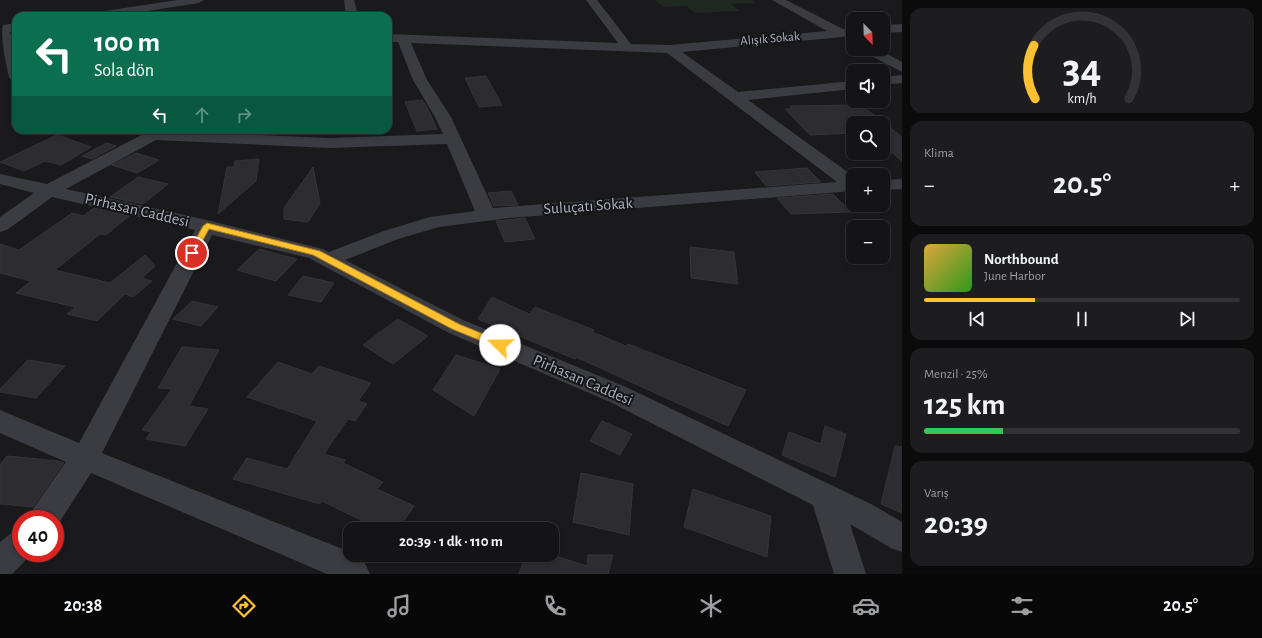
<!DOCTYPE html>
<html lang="tr">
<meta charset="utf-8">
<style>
body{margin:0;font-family:"Alegreya Sans",sans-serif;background:#1d1d1f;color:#f1f3f6;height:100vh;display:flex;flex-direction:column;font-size:15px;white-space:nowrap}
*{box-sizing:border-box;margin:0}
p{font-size:13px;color:#9d9ea1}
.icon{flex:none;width:22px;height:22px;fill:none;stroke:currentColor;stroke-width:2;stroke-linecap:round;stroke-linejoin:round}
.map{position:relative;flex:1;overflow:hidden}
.sheet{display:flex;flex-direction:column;gap:8px;padding:8px;background:#0b0b0c;width:360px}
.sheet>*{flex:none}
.banner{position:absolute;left:12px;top:12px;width:380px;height:122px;border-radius:12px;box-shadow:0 2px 6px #0003,0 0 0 1px #333335;background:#0b6e4f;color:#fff;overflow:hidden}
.needle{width:26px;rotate:157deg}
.fabs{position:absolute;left:846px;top:12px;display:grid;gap:8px}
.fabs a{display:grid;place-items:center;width:44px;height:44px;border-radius:8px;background:#141416;box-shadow:0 2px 6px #0003,0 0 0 1px #333335;font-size:20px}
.speed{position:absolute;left:12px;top:510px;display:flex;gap:8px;font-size:20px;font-weight:700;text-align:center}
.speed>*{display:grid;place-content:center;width:52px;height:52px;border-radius:50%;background:#141416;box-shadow:0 2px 6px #0003,0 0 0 1px #333335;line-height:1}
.speed .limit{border:6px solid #d22;background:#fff;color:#111}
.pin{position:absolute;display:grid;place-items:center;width:34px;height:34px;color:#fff;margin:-17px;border:2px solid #fff;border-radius:50%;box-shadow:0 1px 4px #0007}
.me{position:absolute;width:44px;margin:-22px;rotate:292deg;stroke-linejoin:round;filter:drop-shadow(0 0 3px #0008)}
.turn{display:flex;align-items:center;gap:14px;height:84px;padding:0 16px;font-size:18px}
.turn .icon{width:52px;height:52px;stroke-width:2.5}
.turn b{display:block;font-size:28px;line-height:34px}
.lanes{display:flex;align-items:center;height:38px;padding:0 16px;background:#0003;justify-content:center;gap:20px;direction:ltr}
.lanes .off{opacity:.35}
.big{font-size:30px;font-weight:700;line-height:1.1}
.sheet .widget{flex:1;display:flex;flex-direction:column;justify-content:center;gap:6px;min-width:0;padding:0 14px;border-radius:12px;background:#1d1d1f}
.sheet .dial{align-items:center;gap:0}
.dial svg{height:104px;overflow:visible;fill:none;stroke:#333335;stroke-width:7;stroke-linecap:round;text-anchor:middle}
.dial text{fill:#f1f3f6;stroke:none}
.song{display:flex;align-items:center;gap:12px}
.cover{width:48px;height:48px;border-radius:6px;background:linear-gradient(135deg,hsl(40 70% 55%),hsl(110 70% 35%))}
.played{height:4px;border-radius:2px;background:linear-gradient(90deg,#fec131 35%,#333335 35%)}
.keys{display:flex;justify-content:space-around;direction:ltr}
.heat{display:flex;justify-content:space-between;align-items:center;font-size:22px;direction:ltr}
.charge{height:6px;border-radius:3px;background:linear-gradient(90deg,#34c759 25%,#333335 0)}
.trip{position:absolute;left:343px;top:522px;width:216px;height:40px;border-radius:12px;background:#141416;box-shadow:0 2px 6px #0003,0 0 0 1px #333335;font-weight:700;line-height:40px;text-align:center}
.dock{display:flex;height:64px;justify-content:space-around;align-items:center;background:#080809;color:#9d9ea1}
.dock .icon{width:28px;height:28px}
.dock .on{color:#fec131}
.dock b{font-size:18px;color:#f1f3f6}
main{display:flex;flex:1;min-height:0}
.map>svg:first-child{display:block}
.green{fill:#1f2821}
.building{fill:#2d2d31;stroke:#343439}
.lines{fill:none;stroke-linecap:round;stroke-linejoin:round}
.minor{fill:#3b3c42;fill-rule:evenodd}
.route{fill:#fec131;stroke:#a57d20}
.labels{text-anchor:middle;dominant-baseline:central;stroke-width:4;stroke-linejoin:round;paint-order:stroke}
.far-street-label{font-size:13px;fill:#acb0bd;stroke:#151518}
.street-label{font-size:16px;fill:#acb0bd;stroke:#151518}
</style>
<main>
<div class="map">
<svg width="902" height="574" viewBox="0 0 902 574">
<rect width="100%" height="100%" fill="#1a1a1d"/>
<path class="green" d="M655,0h96l4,3 -24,1 8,7 -44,2 -8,-7 -24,1z"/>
<path class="building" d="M486,76l16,29 -23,2 -14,-29z
M422,100l5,7 10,22 -20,2 -12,-29z
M857,102l45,35v24l-19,-16v-22h-30v10l-43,2 -25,-26h7l-2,-3 65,-1z
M61,133l2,4 28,10 -30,18 -16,-4 -21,10 -24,-9z
M107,143l9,3 -24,13 -10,-3z
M136,153l23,7 -22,13 -25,-8z
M259,159l-3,22 -38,33 9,-47h7l1,-6z
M313,167l7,36 -12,19 -24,-3v-11z
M807,168l14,14 -55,4 -11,-14z
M138,177l30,7 -25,20 -33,-7z
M511,191l7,14 -24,1 -6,-13z
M833,194l18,18 -60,2 -14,-16z
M94,208l35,8 -23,19 -6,-1 -45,36 55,13 35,-28 10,11 -13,12 10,3 -19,16 -8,-3 -28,27 -30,-7 8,-7 -59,-14 15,-12 -31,-8v-29l19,6 53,-37 11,3z
M525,218l10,21 -30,3 -9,-21z
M690,247l44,5 4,32 -47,-6z
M259,249l38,10 -21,22 -39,-11z
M303,276l31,7 -13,19 -33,-7z
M492,297l37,17 6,-7 59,23 -2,2 34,14 2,-2 118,46 -18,36 -152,-69 -1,2 -97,-40z
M192,301l26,6 -17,19 -28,-7z
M398,319l30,17 -35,28 -30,-19z
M182,347l37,3 -30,56 19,3 -23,37 -39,-7 5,-7 -9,-2 30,-41 -14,-1z
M456,355l44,14 -26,47 -41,-26z
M28,360l37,6 -29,32 -36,-6v-3z
M278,362l34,12 7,-8 52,17 -13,18 9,3 -12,17 -7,-2 -24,35 21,6 -2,3 40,19 -6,7 37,17 -16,23h-19l-57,-28 -2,3 -87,-25 14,-21 40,11 30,-48 -70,-24z
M602,421l30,13 -12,21 -30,-14z
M825,426l21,8 -11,43 -53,-22 7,-23 32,12z
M895,446l7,1v66l-21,-9z
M7,456l52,5 5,2 -31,44 -33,-3v-39z
M581,473l52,11 -4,51 -56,-13z
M693,489l78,27 -4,41 -83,-30z
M525,555h27l35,11 1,-11h25l-5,19h-89z"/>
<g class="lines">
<path class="minor" d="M177,0h27l-5,3 -84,13h-29l6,-3z
M344,0h10l4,16h-12z
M586,0h11l34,44 39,1 157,-14 -55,-31h14l57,29 10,-1v8l-171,16 56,40 115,-11v8l-105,11 105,76v15l-344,27 -70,9 -41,12 -53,21 118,60 163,67 247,118 29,17v30l-11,-4 -41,-24 16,50h-32l-21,-69 -205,-104 -161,-69 -138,-74 -97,-23 -110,218 248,99v3l12,2 8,17h-43l-236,-101 -36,56v-10h-26l4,-10 33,-47 -66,-29v-23l79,33 116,-213 -143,-33 -45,33 -7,2v-15l34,-24 -34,-9v-10l47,10 104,-54 178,8 114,-4 -8,-17 -22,-37 -15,-38h-10v-8l230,9zM411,43l256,10 170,129 -344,26 -42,-91 -24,-37zM156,140l173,8 118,-4 28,67 -45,6 -46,14 -55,21 -6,-3 -116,-29 -141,-31z
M16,23v8l-6,1 6,21v28l-5,-1 -2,-3c-3,-12 -9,-41 -6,-52z
M902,24v8l-19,1v-8z
M863,49h15l24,13v10l-38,-20z
M902,75v8l-19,2v-8z
M902,179v10l-19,1v-10z
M21,529v24l11,1 -20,20h-12v-32l10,-8z"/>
</g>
<path class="route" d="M207,223l113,28 139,73 44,18 2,3 -2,2h-7l-44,-18 -139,-74 -104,-26 -14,26h-6l-1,-2 15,-27z"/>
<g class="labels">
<g class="far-street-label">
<text transform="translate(770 39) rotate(-5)">Alışık Sokak</text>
</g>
<g class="street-label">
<text transform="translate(588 206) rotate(-4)">Suluçatı Sokak</text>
<text transform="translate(137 210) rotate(13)">Pirhasan Caddesi</text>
<text transform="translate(583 380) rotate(23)">Pirhasan Caddesi</text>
</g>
</g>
</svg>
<div class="fabs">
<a><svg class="needle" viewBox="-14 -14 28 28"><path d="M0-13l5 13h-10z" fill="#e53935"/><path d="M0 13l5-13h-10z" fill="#9d9ea1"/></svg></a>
<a><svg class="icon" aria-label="sound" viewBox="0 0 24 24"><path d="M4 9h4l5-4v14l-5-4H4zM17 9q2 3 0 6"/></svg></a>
<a><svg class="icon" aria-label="search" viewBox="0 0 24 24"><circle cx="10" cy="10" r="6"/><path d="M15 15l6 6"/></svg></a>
<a>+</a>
<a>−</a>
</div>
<div class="speed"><div class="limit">40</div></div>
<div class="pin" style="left:192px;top:253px;background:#d93025"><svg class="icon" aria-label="arrive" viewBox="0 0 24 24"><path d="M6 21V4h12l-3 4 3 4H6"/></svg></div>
<svg class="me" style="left:500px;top:345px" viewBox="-20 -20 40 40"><circle r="19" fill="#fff"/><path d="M0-13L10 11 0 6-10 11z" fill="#fec131"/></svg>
<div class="trip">20:39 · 1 dk · 110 m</div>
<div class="banner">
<div class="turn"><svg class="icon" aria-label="left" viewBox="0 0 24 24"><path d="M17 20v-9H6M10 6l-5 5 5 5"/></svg><div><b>100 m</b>Sola dön</div></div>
<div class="lanes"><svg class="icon" aria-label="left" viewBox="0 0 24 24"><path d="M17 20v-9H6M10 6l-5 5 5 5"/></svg><svg class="icon off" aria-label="ahead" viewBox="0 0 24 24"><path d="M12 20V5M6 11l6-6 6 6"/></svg><svg class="icon off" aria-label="right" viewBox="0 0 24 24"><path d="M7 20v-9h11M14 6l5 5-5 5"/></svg></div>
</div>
</div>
<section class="sheet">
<div class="widget dial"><svg viewBox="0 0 100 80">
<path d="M14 69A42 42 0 1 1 86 69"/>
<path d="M14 69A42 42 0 0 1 13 28" stroke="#fec131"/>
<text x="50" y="56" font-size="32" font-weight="700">34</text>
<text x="50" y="72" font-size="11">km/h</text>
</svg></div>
<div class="widget"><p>Klima</p>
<div class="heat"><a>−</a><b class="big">20.5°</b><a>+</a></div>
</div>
<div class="widget">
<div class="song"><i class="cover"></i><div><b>Northbound</b><p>June Harbor</p></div></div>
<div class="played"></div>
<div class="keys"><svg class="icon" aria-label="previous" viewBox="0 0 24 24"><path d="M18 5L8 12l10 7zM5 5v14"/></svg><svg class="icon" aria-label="pause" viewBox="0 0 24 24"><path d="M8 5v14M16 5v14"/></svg><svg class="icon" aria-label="next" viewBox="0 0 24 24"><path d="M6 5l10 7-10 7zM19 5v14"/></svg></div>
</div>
<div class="widget"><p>Menzil · 25%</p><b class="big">125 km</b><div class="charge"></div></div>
<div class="widget"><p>Varış</p><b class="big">20:39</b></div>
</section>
</main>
<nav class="dock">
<b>20:38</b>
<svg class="icon on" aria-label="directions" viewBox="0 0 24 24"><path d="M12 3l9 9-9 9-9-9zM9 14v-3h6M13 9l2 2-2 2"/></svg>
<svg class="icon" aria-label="music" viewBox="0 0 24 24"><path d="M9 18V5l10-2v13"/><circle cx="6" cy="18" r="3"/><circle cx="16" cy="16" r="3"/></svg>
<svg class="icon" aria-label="phone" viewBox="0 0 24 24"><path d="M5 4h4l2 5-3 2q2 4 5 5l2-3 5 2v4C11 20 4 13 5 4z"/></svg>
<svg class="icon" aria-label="climate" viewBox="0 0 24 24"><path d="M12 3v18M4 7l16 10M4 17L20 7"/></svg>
<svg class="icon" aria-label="car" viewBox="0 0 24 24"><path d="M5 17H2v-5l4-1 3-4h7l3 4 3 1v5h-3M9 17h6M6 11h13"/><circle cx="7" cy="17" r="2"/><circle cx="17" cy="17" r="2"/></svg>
<svg class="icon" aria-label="filters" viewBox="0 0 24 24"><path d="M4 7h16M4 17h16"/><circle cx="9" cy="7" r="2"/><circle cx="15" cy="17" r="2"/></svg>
<b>20.5°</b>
</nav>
